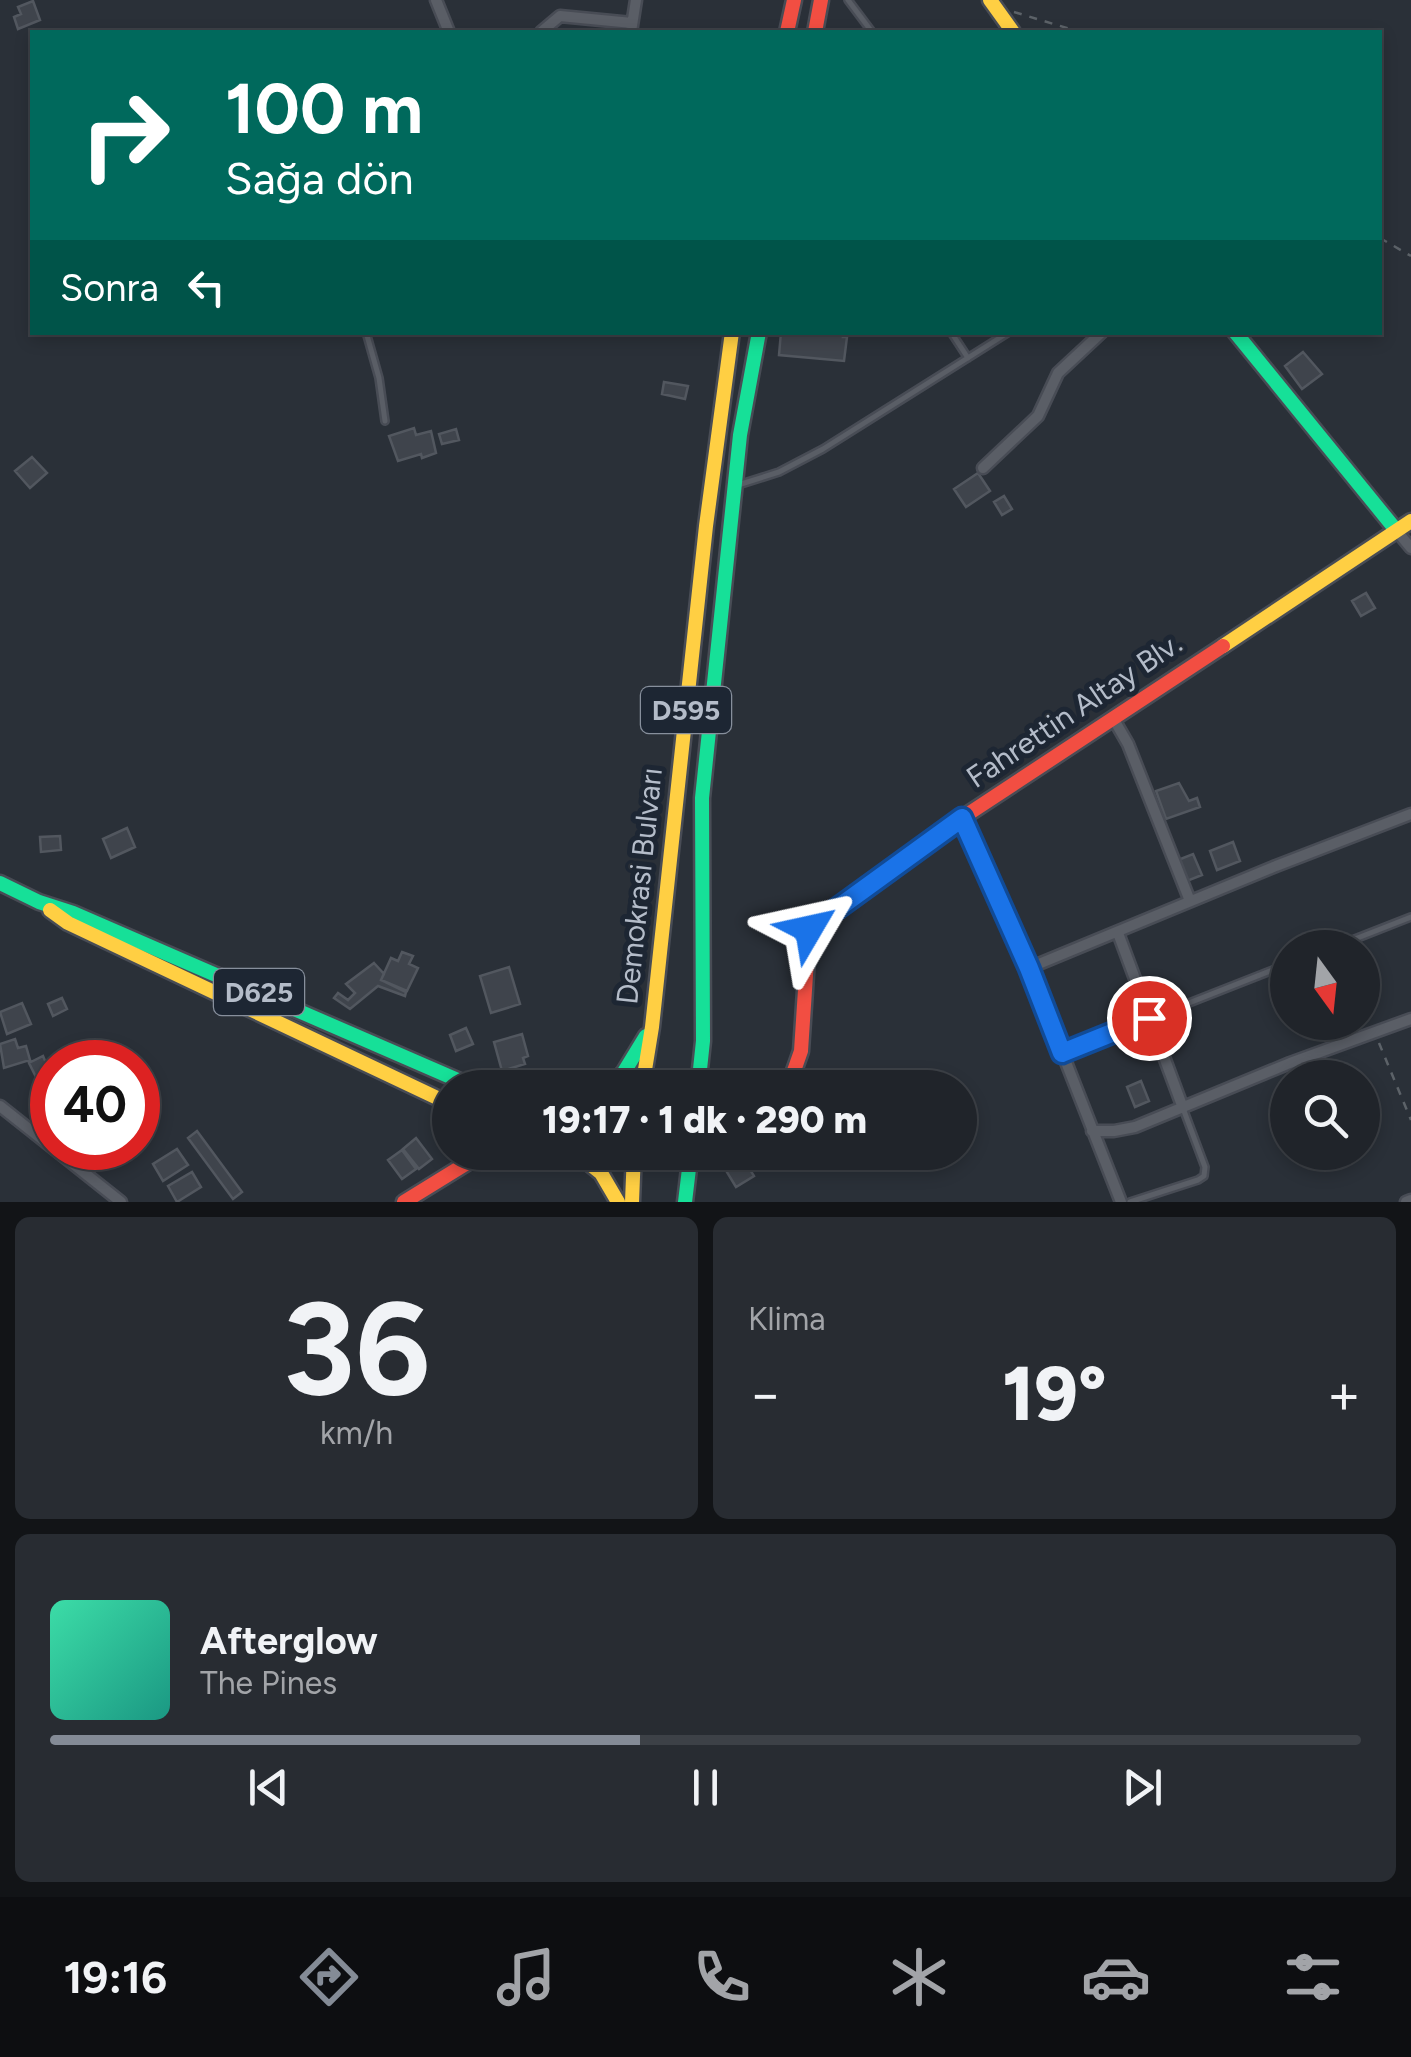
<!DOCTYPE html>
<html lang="tr">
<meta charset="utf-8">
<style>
body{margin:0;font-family:Figtree,sans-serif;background:#282c32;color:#f1f3f6;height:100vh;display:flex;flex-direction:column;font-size:38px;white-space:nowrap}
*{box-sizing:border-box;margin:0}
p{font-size:32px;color:#a2a4a8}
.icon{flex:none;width:55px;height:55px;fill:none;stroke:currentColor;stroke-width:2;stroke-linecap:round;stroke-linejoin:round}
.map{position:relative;height:1202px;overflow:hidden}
.drawer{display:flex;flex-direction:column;gap:15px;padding:15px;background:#121417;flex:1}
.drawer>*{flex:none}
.guide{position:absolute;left:30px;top:30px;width:1352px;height:305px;border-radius:0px;box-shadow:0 5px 15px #0003,0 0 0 2px #3d4147;background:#00695c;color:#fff;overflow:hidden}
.needle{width:65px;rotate:165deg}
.tools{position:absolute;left:1270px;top:930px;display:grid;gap:20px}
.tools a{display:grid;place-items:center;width:110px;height:110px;border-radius:50%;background:#20242a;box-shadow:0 5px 15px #0003,0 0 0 2px #3d4147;font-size:50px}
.speed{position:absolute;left:30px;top:1040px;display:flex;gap:20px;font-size:50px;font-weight:700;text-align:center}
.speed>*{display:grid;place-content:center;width:130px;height:130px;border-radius:50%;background:#20242a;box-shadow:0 5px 15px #0003,0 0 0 2px #3d4147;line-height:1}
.speed .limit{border:15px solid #d22;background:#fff;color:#111}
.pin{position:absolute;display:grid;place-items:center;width:85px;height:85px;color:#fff;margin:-42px;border:5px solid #fff;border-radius:50%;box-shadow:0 2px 10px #0007}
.me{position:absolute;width:110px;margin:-55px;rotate:54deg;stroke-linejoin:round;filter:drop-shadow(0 0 8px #0008)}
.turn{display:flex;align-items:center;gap:35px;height:210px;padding:0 30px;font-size:45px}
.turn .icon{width:130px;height:130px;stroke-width:2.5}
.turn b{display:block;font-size:70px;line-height:85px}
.then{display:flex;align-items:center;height:95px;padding:0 30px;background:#0003;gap:20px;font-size:38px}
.big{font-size:75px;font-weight:800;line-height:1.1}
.drawer .widget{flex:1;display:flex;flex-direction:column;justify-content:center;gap:15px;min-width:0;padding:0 35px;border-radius:15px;background:#282c32}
.drawer .dial{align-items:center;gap:0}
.dial b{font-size:130px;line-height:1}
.song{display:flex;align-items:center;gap:30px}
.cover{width:120px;height:120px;border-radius:15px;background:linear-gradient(135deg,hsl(160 70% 55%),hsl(170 70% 35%))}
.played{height:10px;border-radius:5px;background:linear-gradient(90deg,#848b96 45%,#3d4147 45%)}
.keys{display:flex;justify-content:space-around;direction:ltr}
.heat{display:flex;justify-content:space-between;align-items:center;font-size:55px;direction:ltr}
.drawer .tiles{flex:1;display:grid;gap:15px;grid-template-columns:1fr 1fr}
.widget:last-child{grid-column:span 2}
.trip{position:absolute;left:432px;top:1070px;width:545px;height:100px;border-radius:50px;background:#20242a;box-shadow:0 5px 15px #0003,0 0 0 2px #3d4147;font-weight:800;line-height:100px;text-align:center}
.tab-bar{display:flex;height:160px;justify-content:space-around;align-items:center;background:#0d0e11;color:#a2a4a8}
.tab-bar .icon{width:70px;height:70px}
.tab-bar .on{color:#848b96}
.tab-bar b{font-size:45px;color:#f1f3f6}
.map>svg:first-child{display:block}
.building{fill:#3f444c;stroke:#52575f;stroke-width:2.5}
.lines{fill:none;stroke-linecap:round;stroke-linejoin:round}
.lane-casing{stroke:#484c55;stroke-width:10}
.street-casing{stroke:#484c55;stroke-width:15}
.fast-casing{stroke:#484c55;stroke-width:19}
.slow-casing{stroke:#484c55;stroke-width:19}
.jam-casing{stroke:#484c55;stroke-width:19}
.path{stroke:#5c6268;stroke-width:2.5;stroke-dasharray:8 8;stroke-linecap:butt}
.lane{stroke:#5a5e66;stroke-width:5}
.street{stroke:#5a5e66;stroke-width:10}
.fast{stroke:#16e098;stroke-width:14}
.slow{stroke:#ffcf43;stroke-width:14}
.jam{stroke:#f24e42;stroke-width:14}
.route-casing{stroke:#114b97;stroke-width:25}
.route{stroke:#1a73e8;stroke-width:18}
.labels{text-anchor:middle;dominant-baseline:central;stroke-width:10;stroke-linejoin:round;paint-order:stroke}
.shield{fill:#1d2633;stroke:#878f9c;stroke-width:2.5}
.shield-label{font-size:28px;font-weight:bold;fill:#b4bcc9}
.street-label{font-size:30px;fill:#b4bcc9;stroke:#1d2633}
</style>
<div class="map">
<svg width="1411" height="1202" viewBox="0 0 1411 1202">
<rect width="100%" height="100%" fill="#2a3038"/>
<path class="building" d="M33,1l7,19 -22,9 -4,-12 7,-3 -3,-7z
M781,332h63l-1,5h4l-3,24 -65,-6z
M1303,352l19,22 -20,15 -17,-23z
M664,382l24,4 -3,13 -23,-5z
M414,428l2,7 15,-4 5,22 -14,5 -1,-4 -23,7 -9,-25z
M456,429l3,11 -17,4 -3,-10z
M32,457l15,16 -17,15 -15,-17z
M978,473l12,18 -24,16 -12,-18z
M1004,496l8,13 -10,6 -8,-13z
M1366,593l9,15 -14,8 -9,-15z
M1179,783l10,18 8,-3 3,9 -34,12 -10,-28z
M127,828l8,19 -24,11 -8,-19z
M60,836l1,14 -20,2 -1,-15z
M1233,842l7,19 -23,9 -7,-19z
M1193,854l9,21 -15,6 -9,-21z
M402,952l11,4 -4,8 9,4 -11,23 -26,-11 10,-22 7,3z
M374,963l10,11 -3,6 25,12 -1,4 -27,-10 -28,23 -16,-11 4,-5 10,7 7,-7 -9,-9z
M509,967l11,37 -29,9 -11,-37z
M62,998l5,11 -14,7 -5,-12z
M22,1003l9,21 -24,10 -7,-22z
M466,1028l7,16 -17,7 -6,-16z
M522,1034l6,22 -5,2 2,6 -23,7 -8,-29z
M15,1039l3,9 8,-2 4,14 -26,8 -4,-24z
M43,1056l9,21 -13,6 -10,-20z
M1141,1081l8,20 -14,6 -8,-20z
M197,1131l45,61 -9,7 -45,-61z
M416,1138l16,21 -13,10 -16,-20z
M177,1149l11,16 -25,16 -10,-17z
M402,1150l14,19 -14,10 -14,-19z
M743,1158l11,18 -18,11 -11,-18z
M192,1172l9,15 -24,15 -9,-16z"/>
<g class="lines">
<defs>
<path id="lane" d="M848,0l24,32
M366,332l13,46 6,43
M951,332l17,26
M738,485l41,-13 44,-23 186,-117
M1332,948l79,-31
M1062,1053l226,-89
M1130,1202l68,-22 6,-4 1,-9 -21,-56"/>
<path id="street" d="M436,0l13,32
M541,32l19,-16 72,7
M631,32l5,-32
M983,468l55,-52 20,-43 44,-41
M1396,530l15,18
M1113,718l15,26 62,157
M962,818l67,150 92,234
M1118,933l65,175
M1029,968l247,-102 135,-52
M0,1106l121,96
M1092,1131h22l21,-4 155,-64 121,-44
M1406,1202l5,-2"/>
<path id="fast" d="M1235,332l161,198
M0,883l39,19 34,11 403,175
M609,1088l15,-16 22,-36
M698,1088l5,-47 -1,-243 38,-363 19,-103
M685,1202l6,-50"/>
<path id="slow" d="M990,0l23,32
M1223,646l188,-125
M50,910l18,13 382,181
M642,1088l10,-61 54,-501 26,-194
M575,1152l26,21 17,29
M663,1152l27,4
M632,1202l2,-50"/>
<path id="jam" d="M787,32l7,-32
M815,32l6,-32
M785,1088l4,-3 12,-34 8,-122 153,-111 261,-172
M404,1202l81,-50"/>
</defs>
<use href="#lane" class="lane-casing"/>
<use href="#street" class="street-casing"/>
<use href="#fast" class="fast-casing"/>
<use href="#slow" class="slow-casing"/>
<use href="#jam" class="jam-casing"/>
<path class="path" d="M1014,12l66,20
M1380,238l31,18
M1379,1043l32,77"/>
<use href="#lane" class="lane"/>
<use href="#street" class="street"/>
<use href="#fast" class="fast"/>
<use href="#slow" class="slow"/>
<use href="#jam" class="jam"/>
</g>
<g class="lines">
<defs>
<path id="route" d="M809,929l153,-111 67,150 33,85 87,-35"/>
</defs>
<use href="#route" class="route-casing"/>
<use href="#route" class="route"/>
</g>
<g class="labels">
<g class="shield">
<rect x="641" y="687" width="90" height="46" rx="8"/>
<rect x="214" y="969" width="90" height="46" rx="8"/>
</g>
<g class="shield-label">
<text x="686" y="710">D595</text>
<text x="259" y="992">D625</text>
</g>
<g class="street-label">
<text transform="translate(1074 710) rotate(-34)">Fahrettin Altay Blv.</text>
<text transform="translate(639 886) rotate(-84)">Demokrasi Bulvarı</text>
</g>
</g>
</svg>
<div class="tools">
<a><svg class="needle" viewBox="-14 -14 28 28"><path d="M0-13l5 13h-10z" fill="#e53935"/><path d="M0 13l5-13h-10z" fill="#a2a4a8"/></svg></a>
<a><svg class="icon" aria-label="search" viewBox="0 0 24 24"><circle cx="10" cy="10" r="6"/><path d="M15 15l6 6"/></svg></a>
</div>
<div class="speed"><div class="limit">40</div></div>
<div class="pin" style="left:1149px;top:1018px;background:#d93025"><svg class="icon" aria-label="arrive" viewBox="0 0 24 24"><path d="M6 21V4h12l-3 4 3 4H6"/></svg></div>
<svg class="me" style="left:809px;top:929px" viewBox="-20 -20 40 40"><path d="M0-17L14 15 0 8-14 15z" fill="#1a73e8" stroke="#fff" stroke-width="4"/></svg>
<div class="trip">19:17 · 1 dk · 290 m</div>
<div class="guide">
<div class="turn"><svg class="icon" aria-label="right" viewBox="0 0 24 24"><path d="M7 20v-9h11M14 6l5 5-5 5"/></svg><div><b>100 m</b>Sağa dön</div></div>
<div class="then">Sonra<svg class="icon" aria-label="left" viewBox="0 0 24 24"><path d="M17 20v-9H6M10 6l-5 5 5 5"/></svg></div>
</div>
</div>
<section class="drawer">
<div class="tiles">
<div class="widget dial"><b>36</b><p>km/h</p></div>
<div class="widget"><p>Klima</p>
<div class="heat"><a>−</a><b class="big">19°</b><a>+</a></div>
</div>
<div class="widget">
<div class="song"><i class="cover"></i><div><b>Afterglow</b><p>The Pines</p></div></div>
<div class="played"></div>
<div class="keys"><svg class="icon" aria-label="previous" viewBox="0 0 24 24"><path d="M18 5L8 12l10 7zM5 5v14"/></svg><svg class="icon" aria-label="pause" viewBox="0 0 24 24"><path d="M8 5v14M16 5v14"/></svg><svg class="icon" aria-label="next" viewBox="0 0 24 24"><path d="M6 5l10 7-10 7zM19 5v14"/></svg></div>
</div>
</div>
</section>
<nav class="tab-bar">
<b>19:16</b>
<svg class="icon on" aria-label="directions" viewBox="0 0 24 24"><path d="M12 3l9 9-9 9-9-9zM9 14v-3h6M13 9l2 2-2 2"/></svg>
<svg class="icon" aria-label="music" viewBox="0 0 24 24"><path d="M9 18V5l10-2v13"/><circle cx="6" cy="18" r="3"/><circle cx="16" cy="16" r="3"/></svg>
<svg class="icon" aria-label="phone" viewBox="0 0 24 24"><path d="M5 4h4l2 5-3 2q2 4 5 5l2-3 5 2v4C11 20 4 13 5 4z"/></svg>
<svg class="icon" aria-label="climate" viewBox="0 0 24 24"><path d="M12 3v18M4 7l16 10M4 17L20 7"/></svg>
<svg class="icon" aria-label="car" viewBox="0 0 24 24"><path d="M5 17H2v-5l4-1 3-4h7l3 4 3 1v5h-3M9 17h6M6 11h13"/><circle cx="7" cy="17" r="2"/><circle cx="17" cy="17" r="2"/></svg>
<svg class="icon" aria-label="filters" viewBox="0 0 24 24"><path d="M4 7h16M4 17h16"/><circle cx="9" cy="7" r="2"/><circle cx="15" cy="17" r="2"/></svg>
</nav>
